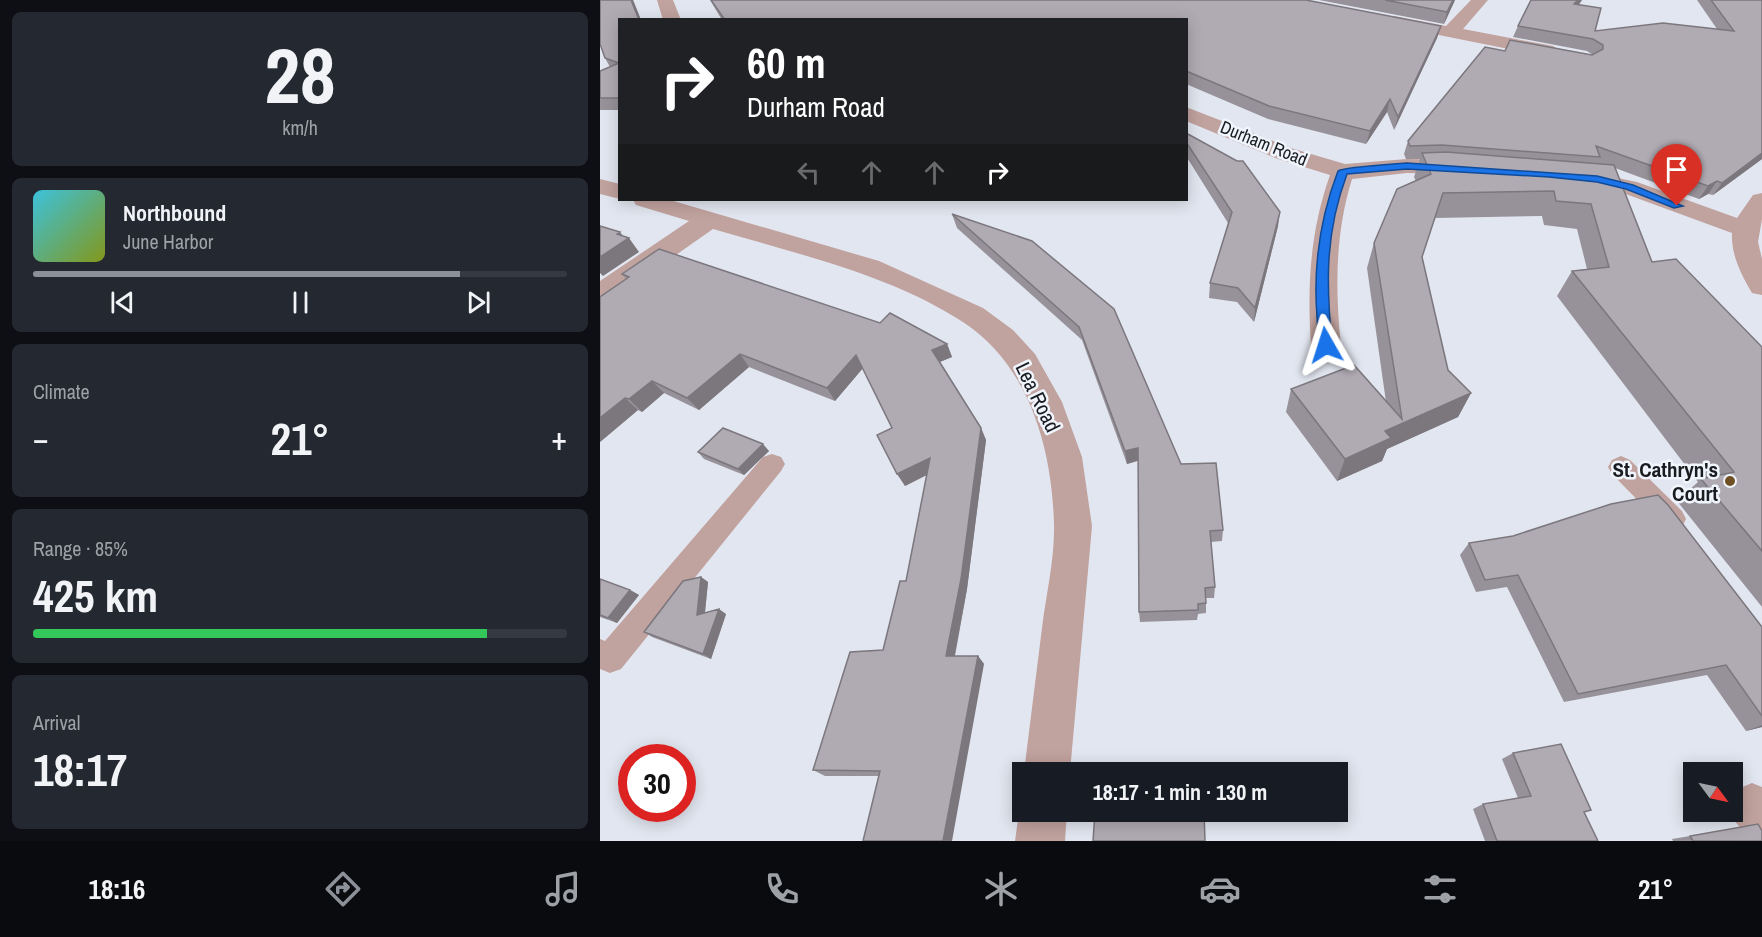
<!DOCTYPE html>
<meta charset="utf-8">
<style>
body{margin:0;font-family:"Archivo Narrow",sans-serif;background:#242831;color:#f1f3f6;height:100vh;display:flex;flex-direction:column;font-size:22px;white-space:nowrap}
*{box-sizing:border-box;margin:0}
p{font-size:20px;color:#9ea1a6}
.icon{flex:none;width:33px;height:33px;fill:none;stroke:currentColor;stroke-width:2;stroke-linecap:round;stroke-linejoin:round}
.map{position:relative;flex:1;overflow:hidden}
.drawer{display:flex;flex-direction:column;gap:12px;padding:12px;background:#0d0f14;width:600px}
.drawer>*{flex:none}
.top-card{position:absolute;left:18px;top:18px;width:570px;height:183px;border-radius:0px;box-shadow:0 3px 15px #0003;background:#202124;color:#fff;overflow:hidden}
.needle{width:39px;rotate:123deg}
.buttons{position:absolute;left:1083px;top:762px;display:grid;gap:12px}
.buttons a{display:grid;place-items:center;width:60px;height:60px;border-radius:0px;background:#171b24;box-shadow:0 3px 15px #0003;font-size:30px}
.speed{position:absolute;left:18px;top:744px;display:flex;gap:12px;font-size:30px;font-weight:700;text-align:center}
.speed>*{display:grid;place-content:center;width:78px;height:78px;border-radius:50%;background:#171b24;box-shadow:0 3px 15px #0003;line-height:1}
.speed .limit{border:9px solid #d22;background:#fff;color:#111}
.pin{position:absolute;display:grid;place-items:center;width:51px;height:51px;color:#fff;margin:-62px -26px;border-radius:50% 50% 50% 0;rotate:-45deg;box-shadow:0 0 6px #0007}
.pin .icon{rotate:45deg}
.me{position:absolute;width:66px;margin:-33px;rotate:354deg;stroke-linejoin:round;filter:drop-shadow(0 0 4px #0008)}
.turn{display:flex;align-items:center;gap:21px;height:126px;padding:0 30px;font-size:27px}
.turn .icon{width:78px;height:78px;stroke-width:2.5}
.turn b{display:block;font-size:42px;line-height:51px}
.lanes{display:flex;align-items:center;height:57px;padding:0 30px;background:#0003;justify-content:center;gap:30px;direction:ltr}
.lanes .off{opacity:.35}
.big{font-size:45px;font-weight:700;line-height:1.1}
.drawer .tile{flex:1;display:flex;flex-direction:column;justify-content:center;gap:9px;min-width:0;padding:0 21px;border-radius:9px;background:#242831}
.drawer .dial{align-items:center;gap:0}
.dial b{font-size:78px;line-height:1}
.song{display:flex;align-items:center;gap:18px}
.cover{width:72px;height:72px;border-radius:9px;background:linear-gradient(135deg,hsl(190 70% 55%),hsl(70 70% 35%))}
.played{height:6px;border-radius:3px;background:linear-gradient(90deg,#8c9099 80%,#363941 80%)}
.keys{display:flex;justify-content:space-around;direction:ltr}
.heat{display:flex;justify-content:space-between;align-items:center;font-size:33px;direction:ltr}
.charge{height:9px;border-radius:4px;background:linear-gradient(90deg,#34c759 85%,#363941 0)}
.trip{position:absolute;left:412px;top:762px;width:336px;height:60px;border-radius:0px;background:#171b24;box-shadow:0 3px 15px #0003;font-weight:700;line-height:60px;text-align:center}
.menu{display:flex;height:96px;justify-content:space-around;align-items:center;background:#090b0e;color:#9ea1a6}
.menu .icon{width:42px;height:42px}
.menu .selected{color:#8c9099}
.menu b{font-size:27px;color:#f1f3f6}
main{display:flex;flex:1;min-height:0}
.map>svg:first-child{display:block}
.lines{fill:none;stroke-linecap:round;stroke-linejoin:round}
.service{fill:#c0a29e;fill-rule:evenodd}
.minor{fill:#c0a29e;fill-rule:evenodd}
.wall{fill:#979299}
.shaded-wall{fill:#7b777d}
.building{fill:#b0aab2;stroke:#7b777d;stroke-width:1.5}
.route{fill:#1a73e8;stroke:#114b97;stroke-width:1.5}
.poi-dot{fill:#6f5025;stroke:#eff4fd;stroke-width:2}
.labels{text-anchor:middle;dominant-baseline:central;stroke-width:5;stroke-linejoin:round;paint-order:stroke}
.far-street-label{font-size:18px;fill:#1a1c1f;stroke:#eff4fd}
.street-label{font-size:21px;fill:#1a1c1f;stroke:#eff4fd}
.poi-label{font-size:21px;font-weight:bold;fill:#1a1c1f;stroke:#eff4fd;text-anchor:end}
</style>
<main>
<section class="drawer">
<div class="tile dial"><b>28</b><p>km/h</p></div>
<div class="tile">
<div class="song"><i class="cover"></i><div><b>Northbound</b><p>June Harbor</p></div></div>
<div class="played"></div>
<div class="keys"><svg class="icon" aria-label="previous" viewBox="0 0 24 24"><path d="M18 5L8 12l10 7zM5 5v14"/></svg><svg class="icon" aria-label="pause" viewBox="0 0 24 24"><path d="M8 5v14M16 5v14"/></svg><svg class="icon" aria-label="next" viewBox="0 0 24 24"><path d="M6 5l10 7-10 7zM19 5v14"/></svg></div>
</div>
<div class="tile"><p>Climate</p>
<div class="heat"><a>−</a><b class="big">21°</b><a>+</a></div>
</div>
<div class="tile"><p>Range · 85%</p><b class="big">425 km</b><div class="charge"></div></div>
<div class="tile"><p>Arrival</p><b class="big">18:17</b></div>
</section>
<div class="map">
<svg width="1162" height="841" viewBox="0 0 1162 841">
<rect width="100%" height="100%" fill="#e2e6f0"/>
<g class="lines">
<path class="service" d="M172,454l9,3 4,7 -4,7 -160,198 -11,4 -10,-4v-30l5,2 158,-184z
M1021,456l9,4 52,51 4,8 -4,8 -9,4 -9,-4 -52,-53 -4,-7 4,-7z"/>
<path class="minor" d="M57,0h16l8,20h-18z
M871,0h17l-25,29 90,17 9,6 -9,6 -159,-32 -9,-5 9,-5 52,10z
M586,107l108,42 51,15 62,-5 55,1 8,2 4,5 -4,5 -8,2 -55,-1 -55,6c-17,55 -17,110 -11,167l-4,8 -11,3 -11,-3 -4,-8c-4,-60 -1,-115 19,-171l-52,-16 -92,-38z
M979,170l58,12 100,36 16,-23 9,-2v26l-4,23 4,17v36l-10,-2c-11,-19 -21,-38 -20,-60l-109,-40 -52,-11 -4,-5 4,-5z
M0,179l20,5v15l-20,-5z
M33,200h37l209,61 104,47 30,22 22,24 27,48 20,55 10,69 -22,246h-46c6,-48 12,-96 18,-144 4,-33 13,-70 12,-104 -2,-75 -24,-158 -91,-202 -74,-48 -166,-68 -250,-93l-103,72 -10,2v-22l89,-60 -53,-16z
M1152,783l10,4v52c-16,-6 -25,-11 -32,-27h2l3,-22z
M423,802v10h44l-2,29h-50l4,-29z"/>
</g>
<path class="wall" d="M0,0h33l8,20h-21v90h-20v-39l10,-4 -5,-9z
M110,0h596l135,26 -4,12 -43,92 -7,-18 -21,32 -98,-25 -82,-35v-64h-464z
M719,0h136l-11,24z
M931,0h51l-3,5 16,26 122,-2 -20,-29h65v159l-49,36 -5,-1 -9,5 -84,-31 37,94 110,85v260l-85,-106 21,-19 -141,-186 15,-25 15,-2 -10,-40 -33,-4 -2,-9 -107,2 -13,39 26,113 23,23 -13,24 -71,32 -5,12 -45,20 -51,-69 5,-23 95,13 -19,-134 7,-25 42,-62 -2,-4 6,-18h-14l-2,-5 4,-13 97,-90 88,4 -6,-4 -74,-14 5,-11z
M586,133l92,93 -24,96 -17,-20 -28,-4 1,-15 18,-60 -42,-67z
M352,214l80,27 149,223 42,66 -1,11 -11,1 4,45 -1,11h-8v15l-8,1 -1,6 -57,2 -1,-10 -1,-151 -11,3 -45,-124 -125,-112z
M22,274l258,49 67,21 5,13 -12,5 41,66 5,12 -19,149 -12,67h23l6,8 -105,112h-54l-12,-6 70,-120 23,-69 21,-106 -22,11 -13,-58 -29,-60 -28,33 -86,-34 -50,43 -35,-17 -22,19 -4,-2 -38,32 26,-163z
M169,451l-25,24 -40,-16 -6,-7z
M869,543l293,84v100l-16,4 -39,-56 -143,27 -57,-115 -31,5 -16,-37z
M101,577l7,5 -3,31 21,1 -15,45 -59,-22 -8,-5z
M0,579l30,11 9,5 -22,28 -17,-6z
M913,753l78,57 -7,2 14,29h-113l-12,-32 10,-5 35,-6 -16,-39z
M1090,836l72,5h-89l-1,-2z"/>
<path class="shaded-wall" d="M31,0h2l8,20h-2z
M853,0h2l-11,24 3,-12z
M978,0h4l-12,15 4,-11z
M841,26l-4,12 -43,92 4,-13z
M790,99l-3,13 -21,32 4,-13z
M1162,153v6l-49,36 9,-12z
M1117,181l-9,13 -9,5 9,-13z
M680,212l-2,14 -24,96 1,-14z
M20,232l6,8 3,-2 10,14 -36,24 -3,-3v-16l17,-23z
M347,344l5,13 -15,6 -5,-13z
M140,354l9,13 -50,43 -12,-12z
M256,355l7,13 -28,33 -8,-13z
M52,381l12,12 -22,19 -13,-13z
M871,393l-13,24 -71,32 -5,12 -45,20 8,-22 40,-28z
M25,398l13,12 -38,32v-24z
M381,428l5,12 -19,149 -14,75 -7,-8z
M163,444l6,7 -25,24 -6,-6z
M538,448l1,12 -12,4 -2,-13z
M330,458l6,12 -31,16 -8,-12z
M101,577l7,5 -4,39 -7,-6z
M30,590l9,5 -22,28 -9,-5z
M119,609l7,5 -15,45 -8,-5z
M378,656l6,8 -32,177h-9z
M1162,725v2l-16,4z"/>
<path class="building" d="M0,0h31l8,20h-19v78h-20v-27l19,-8 -14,-5 -5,-14z
M111,0h595l135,26 -43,91 -8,-18 -20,32 -101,-25 -83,-35v-51h-461z
M785,0h68l-6,12z
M931,0h47l-4,4 27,4 -6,23 68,-8 71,8 -23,-31h51v153l-40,30 -5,-2 -9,5 -112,-40 4,11 -158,-12 -32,1 -2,-5 77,-94 20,4 5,-11 82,15 11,-6v-4l-10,-6 -75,-13z
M586,133l51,28h6l37,51 -25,96 -17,-20 -28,-5 22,-71 -46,-70z
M846,152l168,13 38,97 24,-3 86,88v204l-61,-72 33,-7 -162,-201 37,-4 -18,-63 -35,-3 -2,-10 -111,2 -21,64 26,113 23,23 -86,38 6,7 -46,21 -54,-70 63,-24 48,54 -28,-176 23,-54 34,-15 -9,-21z
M352,214l80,27 82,68 67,155 35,-1 7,67 -13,1 5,56 -10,1 1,15 -8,1v6l-59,2 -1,-164 -13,3 -46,-124z
M0,226l20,6 -3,2 12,4 -29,19z
M59,249l221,74 10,-10 57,31 -15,6 49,78 -20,151 -15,77h32l-35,185h-80l17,-70 -67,-1 37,-118 33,-2 17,-69h6l24,-123 -33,16 -20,-39 15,-7 -36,-73 -29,33 -87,-34 -53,44 -35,-17 -23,18 -4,-1 -25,20v-121l29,-20 -7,-3z
M123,428l40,16 -25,25 -40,-17z
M1058,495l10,10 94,122v89l-36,-51 -148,29 -60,-119 -33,5 -16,-37 44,-7 98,-32z
M101,577l-4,38 22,-6 -16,45 -59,-22 39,-51z
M0,579l30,11 -22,28 -8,-3z
M961,744l30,66 -7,2 14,29h-101l-14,-37 48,-8 -18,-43z
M495,812h109l1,29h-112z
M1158,824l4,7v10h-69l-3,-5z"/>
<path class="route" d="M807,163l190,13 36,9 50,21 -9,2 -48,-19 -29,-7 -48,-5 -142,-8 -60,5c-22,59 -21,109 -15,171l-6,5 -4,-1c-5,-10 -4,-22 -5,-32 -4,-51 3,-99 21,-146 5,-4 58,-7 69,-8z"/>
<circle class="poi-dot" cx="1130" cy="481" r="6"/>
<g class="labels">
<g class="far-street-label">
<text transform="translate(664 143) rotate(22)">Durham Road</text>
</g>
<g class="street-label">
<text transform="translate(438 397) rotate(64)">Lea Road</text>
</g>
<g class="poi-label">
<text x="1118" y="469">St. Cathryn's<tspan x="1118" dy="24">Court</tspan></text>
</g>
</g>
</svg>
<div class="buttons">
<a><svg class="needle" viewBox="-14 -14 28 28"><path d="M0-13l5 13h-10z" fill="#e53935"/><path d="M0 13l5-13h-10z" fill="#9ea1a6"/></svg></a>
</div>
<div class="speed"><div class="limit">30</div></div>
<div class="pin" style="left:1077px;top:206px;background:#d93025"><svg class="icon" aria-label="arrive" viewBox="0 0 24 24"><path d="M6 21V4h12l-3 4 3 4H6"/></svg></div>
<svg class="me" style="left:726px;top:345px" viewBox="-20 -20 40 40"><path d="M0-17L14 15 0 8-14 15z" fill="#1a73e8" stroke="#fff" stroke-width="4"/></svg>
<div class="trip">18:17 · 1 min · 130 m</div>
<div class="top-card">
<div class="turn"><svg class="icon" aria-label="right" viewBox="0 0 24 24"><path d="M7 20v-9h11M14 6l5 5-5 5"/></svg><div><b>60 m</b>Durham Road</div></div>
<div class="lanes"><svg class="icon off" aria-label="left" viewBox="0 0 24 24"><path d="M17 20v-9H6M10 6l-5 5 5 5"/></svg><svg class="icon off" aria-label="ahead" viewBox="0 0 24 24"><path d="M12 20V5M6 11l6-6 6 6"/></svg><svg class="icon off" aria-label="ahead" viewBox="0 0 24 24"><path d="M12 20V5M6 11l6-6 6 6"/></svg><svg class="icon" aria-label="right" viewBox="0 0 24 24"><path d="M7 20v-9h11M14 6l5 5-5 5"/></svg></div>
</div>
</div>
</main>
<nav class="menu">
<b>18:16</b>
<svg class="icon selected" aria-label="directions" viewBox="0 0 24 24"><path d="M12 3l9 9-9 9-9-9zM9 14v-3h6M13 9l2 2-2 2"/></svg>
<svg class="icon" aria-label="music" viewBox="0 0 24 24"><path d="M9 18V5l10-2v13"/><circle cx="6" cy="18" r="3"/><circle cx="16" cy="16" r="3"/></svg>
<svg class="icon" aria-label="phone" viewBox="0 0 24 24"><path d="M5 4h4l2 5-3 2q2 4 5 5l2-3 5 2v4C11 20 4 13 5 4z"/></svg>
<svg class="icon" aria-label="climate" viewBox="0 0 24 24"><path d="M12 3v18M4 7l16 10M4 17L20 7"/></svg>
<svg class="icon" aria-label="car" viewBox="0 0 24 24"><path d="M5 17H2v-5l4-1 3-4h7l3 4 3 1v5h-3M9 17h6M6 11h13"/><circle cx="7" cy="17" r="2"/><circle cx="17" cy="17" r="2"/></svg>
<svg class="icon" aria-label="filters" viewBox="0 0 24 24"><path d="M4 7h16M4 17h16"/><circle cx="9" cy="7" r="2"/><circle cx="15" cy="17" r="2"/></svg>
<b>21°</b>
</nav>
